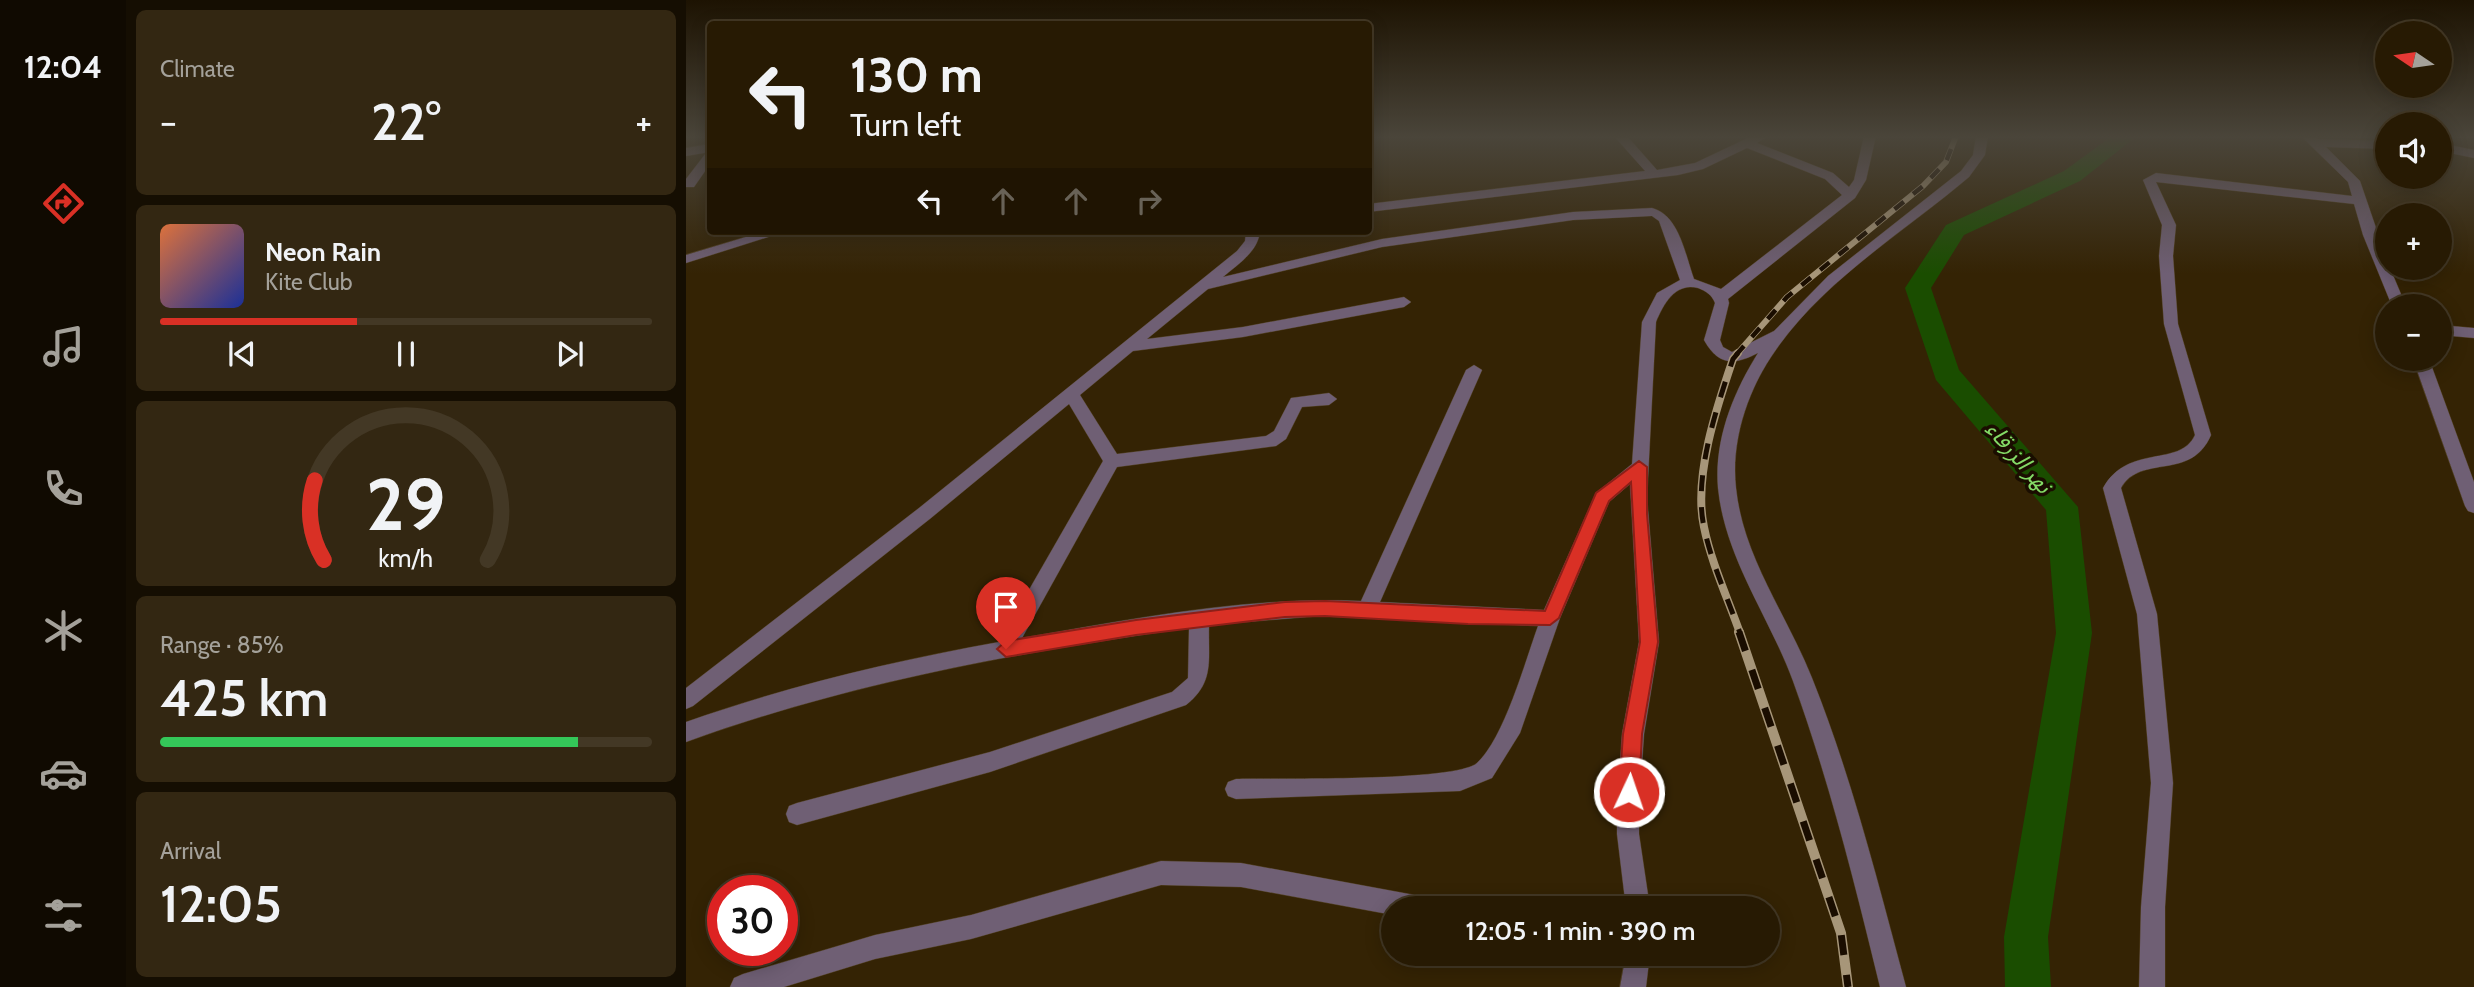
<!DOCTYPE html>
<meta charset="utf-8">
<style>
body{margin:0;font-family:Cabin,"Noto Sans Arabic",sans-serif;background:#332712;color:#f1f3f6;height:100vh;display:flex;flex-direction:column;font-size:26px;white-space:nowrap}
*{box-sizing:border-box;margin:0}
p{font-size:23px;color:#a4a19a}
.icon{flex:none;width:38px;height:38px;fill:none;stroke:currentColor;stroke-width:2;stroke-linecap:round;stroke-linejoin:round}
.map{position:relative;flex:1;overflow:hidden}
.side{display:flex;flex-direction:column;gap:10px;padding:10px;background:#150e02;width:560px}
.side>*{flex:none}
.top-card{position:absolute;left:21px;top:21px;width:665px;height:214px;border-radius:7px;box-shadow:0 4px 18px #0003,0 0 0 2px #433825;background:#271a03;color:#f1f3f6;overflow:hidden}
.needle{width:46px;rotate:283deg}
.controls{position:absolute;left:1689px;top:21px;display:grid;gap:14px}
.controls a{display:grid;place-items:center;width:77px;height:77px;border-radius:50%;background:#271a03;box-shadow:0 4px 18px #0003,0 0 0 2px #433825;font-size:35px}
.speed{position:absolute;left:21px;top:875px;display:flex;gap:14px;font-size:35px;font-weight:700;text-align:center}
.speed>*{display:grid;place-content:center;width:91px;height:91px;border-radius:50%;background:#271a03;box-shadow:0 4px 18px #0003,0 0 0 2px #433825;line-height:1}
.speed .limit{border:10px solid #d22;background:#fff;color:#111}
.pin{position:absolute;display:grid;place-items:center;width:60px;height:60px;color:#fff;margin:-72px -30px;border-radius:50% 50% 50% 0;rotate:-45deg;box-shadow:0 0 7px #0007}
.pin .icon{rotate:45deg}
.me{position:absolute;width:77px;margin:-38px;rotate:3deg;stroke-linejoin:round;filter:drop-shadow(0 0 5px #0008)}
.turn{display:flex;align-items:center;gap:24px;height:147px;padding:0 28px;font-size:32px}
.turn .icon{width:91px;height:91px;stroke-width:2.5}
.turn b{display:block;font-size:49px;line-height:60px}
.lanes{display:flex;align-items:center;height:66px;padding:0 28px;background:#0003;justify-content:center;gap:35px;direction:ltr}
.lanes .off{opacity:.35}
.big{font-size:52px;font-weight:600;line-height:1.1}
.side .widget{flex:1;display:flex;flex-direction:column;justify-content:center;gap:10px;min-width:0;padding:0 24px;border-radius:10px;background:#332712}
.side .dial{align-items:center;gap:0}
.dial svg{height:182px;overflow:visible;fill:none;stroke:#433825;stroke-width:7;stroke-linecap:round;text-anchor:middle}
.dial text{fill:#f1f3f6;stroke:none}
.song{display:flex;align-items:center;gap:21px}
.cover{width:84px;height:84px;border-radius:10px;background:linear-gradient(135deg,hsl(20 70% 55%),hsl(230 70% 35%))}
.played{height:7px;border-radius:4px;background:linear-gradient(90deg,#d93025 40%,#433825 40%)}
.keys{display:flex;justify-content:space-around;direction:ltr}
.heat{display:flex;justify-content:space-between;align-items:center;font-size:38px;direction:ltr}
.charge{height:10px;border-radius:5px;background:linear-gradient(90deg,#34c759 85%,#433825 0)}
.trip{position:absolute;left:695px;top:896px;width:399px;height:70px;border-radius:35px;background:#271a03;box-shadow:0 4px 18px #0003,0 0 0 2px #433825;font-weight:600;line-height:70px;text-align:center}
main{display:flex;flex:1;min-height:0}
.menu{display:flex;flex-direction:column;width:126px;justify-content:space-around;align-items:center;background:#100a01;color:#a4a19a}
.menu .icon{width:49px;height:49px}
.menu .selected{color:#d93025}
.menu b{font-size:32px;color:#f1f3f6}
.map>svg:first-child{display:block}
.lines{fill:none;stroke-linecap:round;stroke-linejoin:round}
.river{fill:#1a4d00;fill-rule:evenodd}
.minor-casing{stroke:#503f20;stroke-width:1}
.minor{fill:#6f5f74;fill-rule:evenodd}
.rail-far2-casing{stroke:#a79679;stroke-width:6}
.rail-far1-casing{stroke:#a79679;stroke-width:8}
.rail-casing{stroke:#a79679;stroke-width:10}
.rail-far2{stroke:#1a0d00;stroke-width:4.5;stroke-dasharray:12;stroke-linecap:butt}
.rail-far1{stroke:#1a0d00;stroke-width:5;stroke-dasharray:16;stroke-linecap:butt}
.rail{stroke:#1a0d00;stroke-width:7;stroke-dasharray:20;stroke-linecap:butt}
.route{fill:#d93025;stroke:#8d1f18;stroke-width:2}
.labels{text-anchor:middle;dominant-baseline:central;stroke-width:7;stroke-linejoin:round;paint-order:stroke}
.water-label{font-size:23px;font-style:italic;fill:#84da66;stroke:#1a0d00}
</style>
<main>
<nav class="menu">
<b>12:04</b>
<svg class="icon selected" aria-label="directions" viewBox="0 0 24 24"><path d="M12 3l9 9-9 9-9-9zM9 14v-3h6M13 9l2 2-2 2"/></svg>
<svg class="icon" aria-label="music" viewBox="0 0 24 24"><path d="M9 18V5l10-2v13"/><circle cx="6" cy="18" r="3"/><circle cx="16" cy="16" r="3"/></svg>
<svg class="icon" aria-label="phone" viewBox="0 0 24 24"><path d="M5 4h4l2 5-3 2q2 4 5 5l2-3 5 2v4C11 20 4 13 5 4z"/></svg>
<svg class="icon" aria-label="climate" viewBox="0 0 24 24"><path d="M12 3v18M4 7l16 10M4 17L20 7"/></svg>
<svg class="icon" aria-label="car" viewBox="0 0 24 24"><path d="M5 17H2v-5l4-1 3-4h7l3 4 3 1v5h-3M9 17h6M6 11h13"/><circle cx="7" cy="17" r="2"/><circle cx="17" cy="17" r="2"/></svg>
<svg class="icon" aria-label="filters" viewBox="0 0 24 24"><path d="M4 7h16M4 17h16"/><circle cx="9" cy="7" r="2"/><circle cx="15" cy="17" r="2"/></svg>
</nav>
<section class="side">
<div class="widget"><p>Climate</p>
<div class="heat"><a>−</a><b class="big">22°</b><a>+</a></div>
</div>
<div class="widget">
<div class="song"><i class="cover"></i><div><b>Neon Rain</b><p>Kite Club</p></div></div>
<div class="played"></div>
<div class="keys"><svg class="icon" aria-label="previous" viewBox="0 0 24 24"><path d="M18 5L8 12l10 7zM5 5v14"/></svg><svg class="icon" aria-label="pause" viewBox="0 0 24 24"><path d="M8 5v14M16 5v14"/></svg><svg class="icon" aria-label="next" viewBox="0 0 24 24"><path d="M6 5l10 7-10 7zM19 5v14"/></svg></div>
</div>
<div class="widget dial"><svg viewBox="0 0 100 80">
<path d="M14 69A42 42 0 1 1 86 69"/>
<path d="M14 69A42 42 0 0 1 10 34" stroke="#d93025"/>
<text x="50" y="56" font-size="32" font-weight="700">29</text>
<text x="50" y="72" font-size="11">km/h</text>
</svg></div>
<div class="widget"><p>Range · 85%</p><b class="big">425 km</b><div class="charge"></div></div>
<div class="widget"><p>Arrival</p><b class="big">12:05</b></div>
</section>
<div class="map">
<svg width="1788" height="987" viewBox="0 0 1788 987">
<rect width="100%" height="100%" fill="#342304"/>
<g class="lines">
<path class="river" d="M1426,136h25l-57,45 -116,54 -33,53 28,82 119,137 14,126 -44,304 3,50h-46l-1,-50 52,-304 -10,-123 -110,-130 -31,-92 41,-63 118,-54z"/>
<defs>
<path id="minor" d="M928,136h13l30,34 38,-7 57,-27h16l-11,7 76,30 16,14 5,-7 10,-44h12l-10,44 -11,18 -127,101 1,4 -9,37 3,7 9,5 42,-21 54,-55 133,-105 12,-16 3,-19h12l-3,19 -16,22c-67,57 -149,105 -198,180 -25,38 -40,86 -35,131 7,69 51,127 76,190 40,100 66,205 94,309h-26c-25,-103 -51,-207 -87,-306 -24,-65 -68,-123 -75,-193 -4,-48 15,-95 40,-135 -25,13 -40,12 -54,-13l11,-37c-3,-8 -9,-12 -17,-15 -23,-6 -35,17 -42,34l-9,176 12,144 -15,92 -5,74v26l11,74h-24l-9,-74v-26l5,-74 17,-92 -9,-158 -21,18 -49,116 -40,115 -28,45 -32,13 -224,8 -8,-3 -3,-7 3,-7 8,-3c38,-1 220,3 241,-16 27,-25 48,-101 61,-137l-219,-10 -110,9c-1,35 6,57 -23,80l-196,67 -193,53 -8,-3 -3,-8 3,-8 8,-3 193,-51 182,-60 16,-14 1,-50c-170,24 -341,55 -503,114v-20c102,-36 207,-61 313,-80l104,-181 -34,-57 -138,114 -238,188 -7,3v-21l233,-180 318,-257 8,-10 1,-10h14c-2,21 -22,33 -37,46l159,-38 191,-27 79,-4c27,7 33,46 42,71l27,10 121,-94 -17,-16 -78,-31 -44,21 -25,6 -310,37v-8l277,-33zM966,216l7,5 21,59 -23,13 -15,29 -10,142 -36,29 -52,117 -164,-8 102,-232 -8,-5 -8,5 -105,231c-113,-5 -228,18 -339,37l95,-171 159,-21 10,-7 16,-32 27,-2 8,-6 -8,-6 -38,5 -17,33 -8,5 -149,18 -37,-59 53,-44 110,-14 161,-30 7,-5 -7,-5 -161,30 -96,12 61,-50 174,-42 191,-27z
M1615,136h13l4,3 69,2v8l-61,-2 34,34 27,79v8h3l16,38h-14l-29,-71 -9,-31 -198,-22 20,43 -3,31 5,68 33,111c-20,47 -70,18 -90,53l36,126 16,169 -8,124v80h-26l2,-80 10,-124 -14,-169 -34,-126c25,-45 77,-20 92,-53l-31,-111 -5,-68 3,-31 -19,-45 13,-7 196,23 -4,-14z
M1754,143l34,7v8l-34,-7z
M24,144v8l-24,4v-8z
M24,152v12l-16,23h-8v-8l20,-26z
M80,231h21l-101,32v-8z
M1754,325l34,3v10l-34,-3z
M1727,359h16l45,123v31l-6,-2 -3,-5z
M475,861l80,2 179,33 8,4 4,8h-39v7l-152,-28 -80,-2 -190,54 -96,20 -91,28h-54l4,-9 9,-4 132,-39 96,-20z
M940,954h24l-4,33h-26z"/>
</defs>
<use href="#minor" class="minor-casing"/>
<use href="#minor" class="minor"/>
<defs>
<path id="rail-far2" d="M1050,355l51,-58 136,-111 23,-24 10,-26"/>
<path id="rail-far1" d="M1052,353l-5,6c-16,47 -40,118 -29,168 7,35 24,72 36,106"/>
<path id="rail" d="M1053,632l102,301 7,54"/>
</defs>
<use href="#rail-far2" class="rail-far2-casing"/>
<use href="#rail-far1" class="rail-far1-casing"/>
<use href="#rail" class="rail-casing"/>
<use href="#rail-far2" class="rail-far2"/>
<use href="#rail-far1" class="rail-far1"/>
<use href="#rail" class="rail"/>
</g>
<linearGradient id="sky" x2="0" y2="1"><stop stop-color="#1d1302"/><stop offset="0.5" stop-color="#4a453a"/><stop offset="1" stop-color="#4a453a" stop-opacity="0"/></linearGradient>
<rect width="1788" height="274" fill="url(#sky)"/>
<path class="route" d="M953,461l8,6v47l11,128 -16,92 -3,58 -3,7 -7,3 -7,-3 -3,-7 4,-58 17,-92 -9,-160 -22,19 -50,117 -9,7 -82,-1 -143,-8 -40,1 -149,18 -130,22 -9,-8 9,-8 130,-21 149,-18 40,-1 220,10 51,-118z"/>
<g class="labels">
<g class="water-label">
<text transform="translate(1333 457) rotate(49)">نهر الزرقاء</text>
</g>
</g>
</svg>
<div class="controls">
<a><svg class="needle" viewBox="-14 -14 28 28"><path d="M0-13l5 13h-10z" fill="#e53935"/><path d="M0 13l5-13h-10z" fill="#a4a19a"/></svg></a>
<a><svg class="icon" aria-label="sound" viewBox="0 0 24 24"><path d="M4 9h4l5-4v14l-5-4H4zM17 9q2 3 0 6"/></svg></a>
<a>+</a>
<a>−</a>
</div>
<div class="speed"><div class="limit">30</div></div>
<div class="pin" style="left:320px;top:649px;background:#d93025"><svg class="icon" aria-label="arrive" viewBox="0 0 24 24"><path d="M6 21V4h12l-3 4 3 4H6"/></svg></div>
<svg class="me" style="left:943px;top:792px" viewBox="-20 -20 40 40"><circle r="17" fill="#d93025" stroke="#fff" stroke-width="3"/><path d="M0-11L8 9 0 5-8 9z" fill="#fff"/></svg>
<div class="trip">12:05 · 1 min · 390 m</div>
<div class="top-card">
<div class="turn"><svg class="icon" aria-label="left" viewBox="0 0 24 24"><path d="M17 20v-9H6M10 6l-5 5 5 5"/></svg><div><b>130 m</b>Turn left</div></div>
<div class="lanes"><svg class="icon" aria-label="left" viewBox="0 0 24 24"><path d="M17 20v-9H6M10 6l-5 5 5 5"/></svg><svg class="icon off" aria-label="ahead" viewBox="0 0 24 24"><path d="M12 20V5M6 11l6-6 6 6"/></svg><svg class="icon off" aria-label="ahead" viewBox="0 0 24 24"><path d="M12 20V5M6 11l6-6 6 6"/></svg><svg class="icon off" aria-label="right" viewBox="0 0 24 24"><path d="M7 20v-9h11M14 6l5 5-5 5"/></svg></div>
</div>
</div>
</main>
